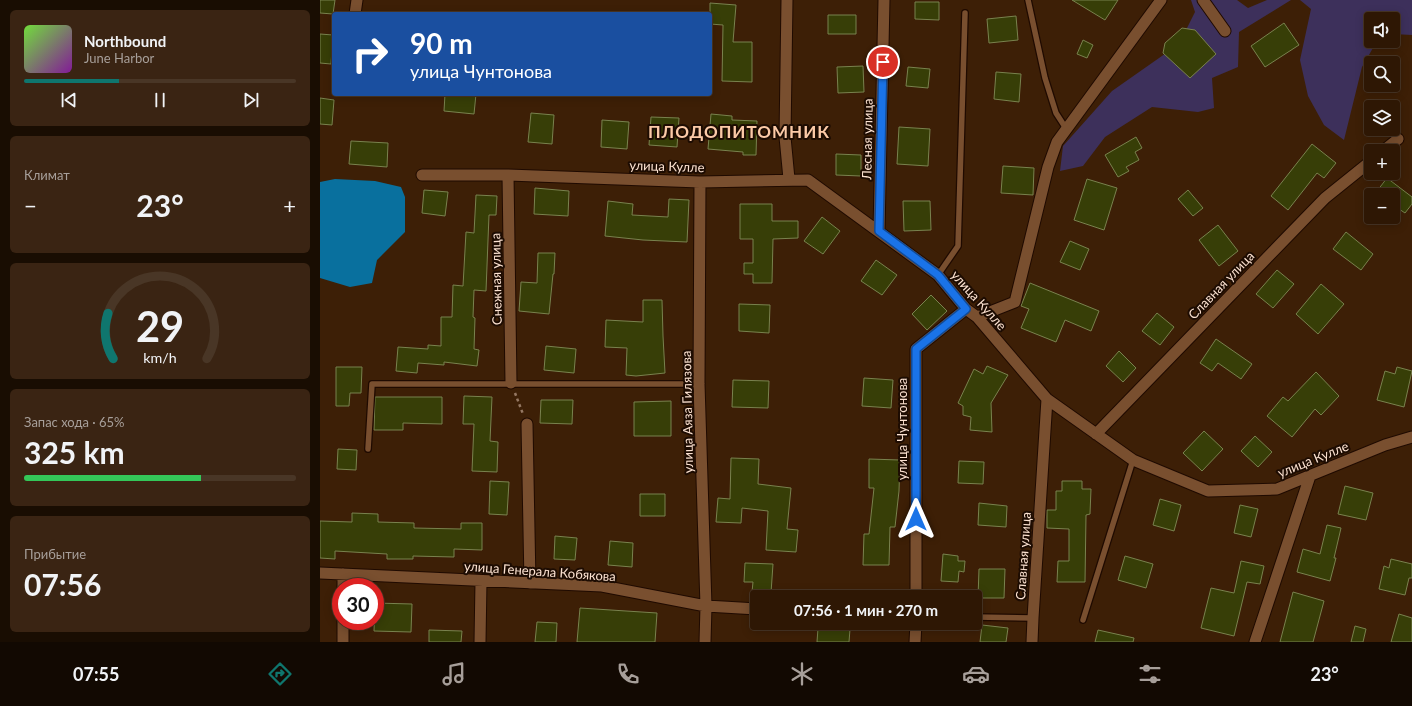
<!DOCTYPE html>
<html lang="ru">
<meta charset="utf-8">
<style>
body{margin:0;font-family:Lato,sans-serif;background:#3a2413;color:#f1f3f6;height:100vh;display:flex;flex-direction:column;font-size:15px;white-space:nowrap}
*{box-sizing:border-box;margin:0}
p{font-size:13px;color:#a79f9a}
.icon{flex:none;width:22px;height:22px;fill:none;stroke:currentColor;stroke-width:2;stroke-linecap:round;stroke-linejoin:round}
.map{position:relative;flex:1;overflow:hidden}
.sheet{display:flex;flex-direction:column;gap:10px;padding:10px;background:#190d02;width:320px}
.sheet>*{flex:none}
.banner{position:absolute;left:12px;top:12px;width:380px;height:84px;border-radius:4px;box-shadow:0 2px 10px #0003,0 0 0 1px #493626;background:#1a4fa0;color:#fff;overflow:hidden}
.tools{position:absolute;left:1044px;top:12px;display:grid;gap:8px}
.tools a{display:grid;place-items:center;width:36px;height:36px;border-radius:4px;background:#2e1704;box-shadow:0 2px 10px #0003,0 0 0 1px #493626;font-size:20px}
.speed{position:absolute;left:12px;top:578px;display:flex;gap:8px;font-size:20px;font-weight:700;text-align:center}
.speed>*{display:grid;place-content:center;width:52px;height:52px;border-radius:50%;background:#2e1704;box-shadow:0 2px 10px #0003,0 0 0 1px #493626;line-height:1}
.speed .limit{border:6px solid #d22;background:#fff;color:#111}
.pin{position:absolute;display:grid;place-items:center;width:34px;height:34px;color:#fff;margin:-17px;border:2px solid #fff;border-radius:50%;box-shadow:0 1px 4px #0007}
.me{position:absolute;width:44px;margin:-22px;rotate:0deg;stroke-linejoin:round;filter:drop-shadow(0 0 3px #0008)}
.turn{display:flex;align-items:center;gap:14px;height:84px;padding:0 12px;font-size:18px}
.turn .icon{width:52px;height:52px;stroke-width:2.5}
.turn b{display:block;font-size:28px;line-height:34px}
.big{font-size:30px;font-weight:700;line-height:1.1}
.sheet .tile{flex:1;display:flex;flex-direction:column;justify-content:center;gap:6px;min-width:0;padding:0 14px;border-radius:6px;background:#3a2413}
.sheet .dial{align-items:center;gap:0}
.dial svg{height:104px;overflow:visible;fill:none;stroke:#493626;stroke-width:7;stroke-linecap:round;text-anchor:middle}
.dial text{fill:#f1f3f6;stroke:none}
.song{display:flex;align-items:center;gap:12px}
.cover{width:48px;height:48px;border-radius:6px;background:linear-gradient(135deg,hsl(100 70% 55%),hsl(290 70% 35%))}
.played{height:4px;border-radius:2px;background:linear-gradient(90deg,#0f766e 35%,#493626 35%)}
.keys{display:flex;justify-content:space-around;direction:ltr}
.heat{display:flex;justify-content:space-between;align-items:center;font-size:22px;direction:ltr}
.charge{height:6px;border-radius:3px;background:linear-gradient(90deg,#34c759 65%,#493626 0)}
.trip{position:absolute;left:430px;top:590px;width:232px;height:40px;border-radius:4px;background:#2e1704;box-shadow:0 2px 10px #0003,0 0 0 1px #493626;font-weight:700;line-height:40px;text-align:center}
.tab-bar{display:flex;height:64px;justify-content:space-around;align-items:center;background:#120902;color:#a79f9a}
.tab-bar .icon{width:28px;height:28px}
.tab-bar .selected{color:#0f766e}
.tab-bar b{font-size:18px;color:#f1f3f6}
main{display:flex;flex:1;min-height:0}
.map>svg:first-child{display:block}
.green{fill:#3d305b}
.water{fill:#09709e}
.building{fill:#373e07;stroke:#79824e}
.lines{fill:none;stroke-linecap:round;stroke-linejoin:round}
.service-casing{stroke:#1f0a00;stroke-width:8}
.minor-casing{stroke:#1f0a00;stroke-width:13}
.path{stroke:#957863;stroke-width:2.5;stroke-dasharray:3 3;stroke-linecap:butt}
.service{stroke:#794f2f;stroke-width:5.5}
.minor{stroke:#794f2f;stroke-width:11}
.route-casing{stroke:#114b97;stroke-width:10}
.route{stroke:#1a73e8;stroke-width:7}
.labels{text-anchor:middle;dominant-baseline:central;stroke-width:4;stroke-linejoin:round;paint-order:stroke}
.street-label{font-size:13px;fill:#fce2d1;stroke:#1d0c02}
.district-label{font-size:17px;font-weight:bold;letter-spacing:1px;fill:#fccaa7;stroke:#1d0c02}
</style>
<main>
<section class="sheet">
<div class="tile">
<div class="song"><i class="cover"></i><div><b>Northbound</b><p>June Harbor</p></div></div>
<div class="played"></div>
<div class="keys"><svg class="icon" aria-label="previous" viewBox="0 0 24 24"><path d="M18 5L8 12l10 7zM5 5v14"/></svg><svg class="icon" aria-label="pause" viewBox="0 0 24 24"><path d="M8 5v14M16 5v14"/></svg><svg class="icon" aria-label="next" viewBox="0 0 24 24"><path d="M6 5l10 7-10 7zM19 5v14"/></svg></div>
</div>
<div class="tile"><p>Климат</p>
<div class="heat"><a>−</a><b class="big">23°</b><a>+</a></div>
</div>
<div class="tile dial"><svg viewBox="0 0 100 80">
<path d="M14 69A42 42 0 1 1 86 69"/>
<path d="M14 69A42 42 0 0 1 10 34" stroke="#0f766e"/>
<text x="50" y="56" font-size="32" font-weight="700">29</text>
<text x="50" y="72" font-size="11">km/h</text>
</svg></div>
<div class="tile"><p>Запас хода · 65%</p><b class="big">325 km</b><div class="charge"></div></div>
<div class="tile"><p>Прибытие</p><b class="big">07:56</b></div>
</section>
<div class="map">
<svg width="1092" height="642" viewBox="0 0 1092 642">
<rect width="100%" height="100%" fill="#3d1f06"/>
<path class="green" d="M871,0h46l11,8 19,-8h24l-52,32 -1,35 -26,11 2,30 -16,4 -46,-5 -47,30 -22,29 -23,5 3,-25 49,-55 67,-47 16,-32z
M980,0h112v35l-19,-1v-15h-22v22h6l-15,26 -18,73 -20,-15 -16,-29 -8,-36 11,-51z"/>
<path class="water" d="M15,179l40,2 26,6 4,10v35l-28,28 -5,23 -22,4 -30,-9v-96z"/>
<path class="building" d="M0,0h15l-2,14 -13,-1z
M752,0h46l-13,20z
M595,2h24v18l-24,-1z
M390,3l26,2 -3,37h19v40l-30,-1 1,-56 -13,-1z
M508,15h28v19h-28z
M696,16l2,24 -29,3 -2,-24z
M964,23l15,22 -34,22 -14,-21z
M862,28l13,2 21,24 -26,24 -27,-25 2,-10z
M0,34l13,1 -2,29 -11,-1z
M763,40l10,5 -6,13 -10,-4z
M543,66l1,26 -26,1 -1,-26z
M588,67l22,2 -2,19 -22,-2z
M676,72l25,2 -2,28 -25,-3z
M125,94h31l-2,20 -30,-3z
M0,98l14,2 -2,25 -12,-1z
M211,113l23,2 -2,29 -24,-2z
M391,114l21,2v4l25,1 -1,34h-13v-3l-35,-3z
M331,117l28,1 -2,29 -28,-2z
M282,120l27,2 -2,27 -26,-2z
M579,127l31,2 -2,37 -31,-2z
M816,137l6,11 -7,4 4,8 -13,7 3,4 -11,6 -13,-22z
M31,141l37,2 -1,24 -38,-3z
M992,144l24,19 -12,15 -7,-5 -29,37 -17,-14z
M516,154l25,1v21l-25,-1z
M683,166l31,2 -1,27 -32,-2z
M1067,178l25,19v7l-7,9 -6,-4 -6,8v-22h-19z
M767,179l30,9 -13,42 -30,-10z
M215,188l34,3 -1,25 -34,-2z
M104,190l24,2 -3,24 -23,-3z
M868,190l15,18 -10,8 -15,-17z
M156,195l21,1 -1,19h-7l-3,76 -12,-1 -1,27 2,1 -1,31 5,1 -2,16 -33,-4v3l-26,-2 -1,10 -21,-2 2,-24 30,2v-4l13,1v-29h11l1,-32 10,1 3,-54 8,1z
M349,199l20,1 -2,42 -44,-2 -38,-4 3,-35 25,3 -1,11 36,2z
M583,201h27l1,29 -27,1z
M420,204h32v17h26v17l-25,1 -1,44h-19v-9h-9v-11h9v-24h-13z
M502,217l18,14 -17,23 -19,-13z
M898,225l20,26 -19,15 -20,-26z
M1026,232l27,22 -12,16 -28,-21z
M750,241l19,8 -9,21 -20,-8z
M218,253h17l-1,21h-1l-4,40 -30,-3 2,-29 16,1z
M556,260l21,15 -15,20 -21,-14z
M957,270l17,14 -21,24 -17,-14z
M710,283l69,28 -8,20 -26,-11 -9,22 -35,-14 8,-19 -8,-3z
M1001,284l23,20 -26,30 -22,-20z
M611,295l16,16 -20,19 -15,-16z
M323,300h19l1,36 2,37 -29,3 -10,-1 1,-27 -22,-1 1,-27 37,2z
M419,304l31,1 -1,28 -30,-2z
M837,313l17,14 -14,18 -18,-14z
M896,339l36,25 -11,15 -23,-16 -6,8 -12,-8z
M226,346l30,3 -2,24 -30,-3z
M799,351l17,17 -13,14 -17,-16z
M667,366l21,9 -17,28 1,29 -22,-2 1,-13 -8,-2v-9l-5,-3 16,-34 9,5z
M16,367h26l-1,26h-11l-1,13h-13z
M1077,367l15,4 -8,36 -27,-7 8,-29 10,3z
M996,372l23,24 -18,19 -6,-6 -23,28 -25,-21 16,-19 5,4z
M544,378l29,2 -2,28 -29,-2z
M413,380l36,1 -1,27 -36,-1z
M144,396l28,1 -2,44 8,1 -1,30 -25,-1 2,-47h-11z
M55,397h67v27l-39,-1v7h-29z
M221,400h32l-1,24 -32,-1z
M351,401v35h-37v-34z
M884,431l19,18 -21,22 -19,-18z
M935,436l17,16 -14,15 -17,-16z
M18,449l19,1 -1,20 -19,-1z
M411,458l28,1 -1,25 33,4 -4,41 11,1 -2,22 -30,-2 2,-39 -26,-3 -1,15 -25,-1 2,-24 12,1z
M549,459l31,1 -1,31 -4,36h-5l-1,38h-26l1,-31h5l5,-46h-5z
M639,461l25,1 -1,22 -25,-1z
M170,481l19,1 -2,33 -18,-1z
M742,481h20v8h9l-1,25 -4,1 -1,67h-28l1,-21h11v-32l-22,-1v-18h9v-19h6z
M1025,486l28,7 -7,27 -28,-6z
M320,494h25v22h-25z
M840,499l21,6 -7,26 -21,-6z
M659,503l28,3 -1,21 -28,-2z
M920,505l18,4 -7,28 -17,-4z
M32,513l26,1v8l36,1v5l47,1v-6h21v27l-28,-1v8l-41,-1v3h-26v-5l-52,-3v8l-15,-1v-37l32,1z
M1007,525l14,3 -7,30h2l-6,23 -33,-9 6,-23 17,5z
M235,536l22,2 -2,22 -21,-1z
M290,541l23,2 -1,24 -24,-2z
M623,554l15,2v5h7l-1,11 -5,-1 -1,11 -17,-1z
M805,556l28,8 -7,24 -28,-8z
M1071,559l21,5v14h-3l-4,17 -26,-6 5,-23 5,2z
M921,561l23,5 -4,18 -13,-2 -13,54 -33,-8 10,-40 23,5z
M425,563l28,1 -2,29 -19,-1 1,-10h-9z
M659,569h26l-1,29h-26z
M973,592l31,9 -11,41h-33z
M55,603l37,1 -1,28 -37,-1z
M260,608l77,5 -2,29h-78z
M1079,614l13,4v24h-21z
M217,622l20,1 -1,19h-21z
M662,625l26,3 -2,14h-26z
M1035,626l11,3 -3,13h-12z
M498,628l32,1 -1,13h-32z
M109,630l33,1 -1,11h-32z
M778,630l36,8 -1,4h-38z"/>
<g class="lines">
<defs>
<path id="service" d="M708,0l17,78 11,35 11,17
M618,275l20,-29 7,-233
M48,449l4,-65h327
M655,617l58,1
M763,620l50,-160"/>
<path id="minor" d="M467,0l-2,137 4,42
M883,0l22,31
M35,14l2,-14
M1063,151l15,-12
M102,175h86l192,7 108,-2 130,95 28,34 11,8 70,82 86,61 75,31 69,-2 108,-44 27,-8
M188,175l3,208
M380,182l-1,202 7,222 -1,36
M559,231l5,-231
M657,317l38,-15 33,-135 9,-25 104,-142
M207,424l3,159
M776,434l229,-236 46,-37
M0,573l282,13 104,20 51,3
M23,587v-13
M596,597v-248l50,-40
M23,642v-21
M160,642l1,-61
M595,642l1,-19
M712,642l1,-24 14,-219
M935,642l55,-166"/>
</defs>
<use href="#service" class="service-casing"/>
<use href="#minor" class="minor-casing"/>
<path class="path" d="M195,393l8,21"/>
<use href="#service" class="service"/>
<use href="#minor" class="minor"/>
</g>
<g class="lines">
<defs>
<path id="route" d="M563,62l-4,169 59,44 28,34 -50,40v170"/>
</defs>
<use href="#route" class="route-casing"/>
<use href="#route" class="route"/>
</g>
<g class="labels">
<g class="street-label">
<text transform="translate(547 139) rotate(-89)">Лесная улица</text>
<text transform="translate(347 166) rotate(2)">улица Кулле</text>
<text transform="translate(176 279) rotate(-91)">Снежная улица</text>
<text transform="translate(901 285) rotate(-46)">Славная улица</text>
<text transform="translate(659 300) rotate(48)">улица Кулле</text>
<text transform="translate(367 412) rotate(-91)">улица Аяза Гилязова</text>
<text transform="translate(582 429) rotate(-90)">улица Чунтонова</text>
<text transform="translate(993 459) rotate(-22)">улица Кулле</text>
<text transform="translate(703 556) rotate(-86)">Славная улица</text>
<text transform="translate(220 571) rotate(4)">улица Генерала Кобякова</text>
</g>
<g class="district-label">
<text x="419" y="131">ПЛОДОПИТОМНИК</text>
</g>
</g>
</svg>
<div class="tools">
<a><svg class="icon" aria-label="sound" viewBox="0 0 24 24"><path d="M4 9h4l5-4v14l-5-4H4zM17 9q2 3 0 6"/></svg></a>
<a><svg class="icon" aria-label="search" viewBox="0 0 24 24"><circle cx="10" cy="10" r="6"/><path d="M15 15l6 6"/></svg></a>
<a><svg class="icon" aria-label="layers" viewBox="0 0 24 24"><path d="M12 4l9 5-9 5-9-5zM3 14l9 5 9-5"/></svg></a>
<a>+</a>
<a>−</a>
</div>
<div class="speed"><div class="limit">30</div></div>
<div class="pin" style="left:563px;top:62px;background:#d93025"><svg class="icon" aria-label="arrive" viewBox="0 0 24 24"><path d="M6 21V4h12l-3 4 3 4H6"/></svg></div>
<svg class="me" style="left:596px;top:519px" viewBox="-20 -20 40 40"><path d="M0-17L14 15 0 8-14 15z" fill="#1a73e8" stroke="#fff" stroke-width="4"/></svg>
<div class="trip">07:56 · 1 мин · 270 m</div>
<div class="banner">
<div class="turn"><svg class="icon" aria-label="right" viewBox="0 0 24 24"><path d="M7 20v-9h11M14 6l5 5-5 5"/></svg><div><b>90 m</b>улица Чунтонова</div></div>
</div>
</div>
</main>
<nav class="tab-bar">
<b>07:55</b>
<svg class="icon selected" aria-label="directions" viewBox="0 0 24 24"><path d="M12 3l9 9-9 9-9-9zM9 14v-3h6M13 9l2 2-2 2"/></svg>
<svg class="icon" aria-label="music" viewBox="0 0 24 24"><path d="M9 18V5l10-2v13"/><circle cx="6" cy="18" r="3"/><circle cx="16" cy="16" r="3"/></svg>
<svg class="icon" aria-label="phone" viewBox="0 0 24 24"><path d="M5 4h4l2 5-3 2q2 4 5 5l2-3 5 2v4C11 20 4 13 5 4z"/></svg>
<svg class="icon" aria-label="climate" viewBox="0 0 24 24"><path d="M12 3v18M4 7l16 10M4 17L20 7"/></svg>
<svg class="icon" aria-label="car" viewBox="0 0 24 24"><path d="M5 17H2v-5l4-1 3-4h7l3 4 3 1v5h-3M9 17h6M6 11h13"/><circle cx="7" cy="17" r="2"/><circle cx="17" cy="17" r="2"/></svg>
<svg class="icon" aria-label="filters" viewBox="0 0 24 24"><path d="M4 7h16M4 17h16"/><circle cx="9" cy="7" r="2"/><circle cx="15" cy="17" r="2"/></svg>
<b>23°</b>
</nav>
